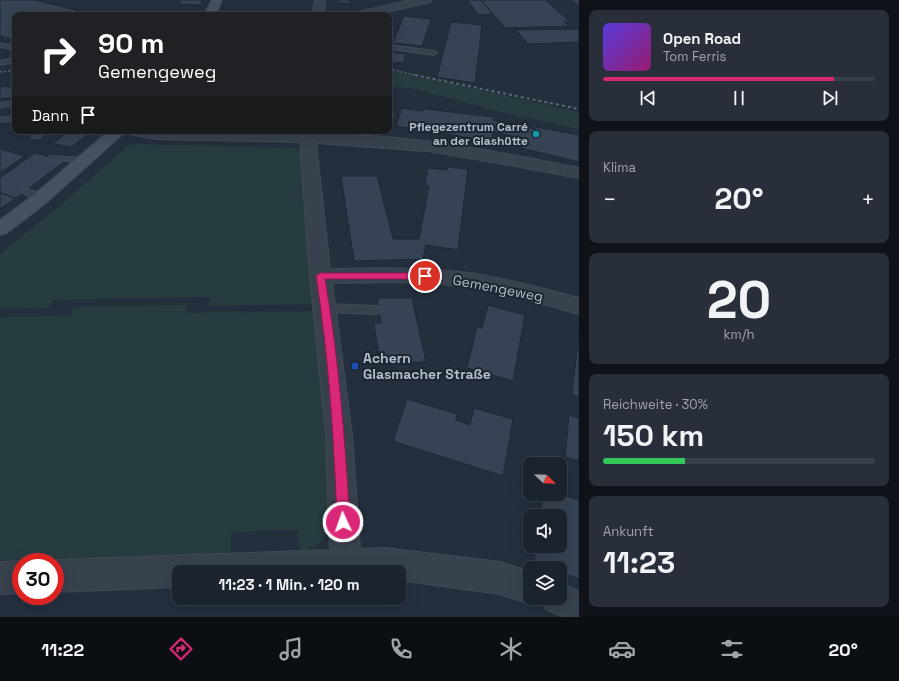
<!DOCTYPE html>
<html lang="de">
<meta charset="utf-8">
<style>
body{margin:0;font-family:"Space Grotesk",sans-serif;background:#282f3a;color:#f1f3f6;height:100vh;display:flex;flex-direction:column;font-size:15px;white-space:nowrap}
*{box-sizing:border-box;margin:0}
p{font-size:13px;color:#a0a4aa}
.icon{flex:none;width:22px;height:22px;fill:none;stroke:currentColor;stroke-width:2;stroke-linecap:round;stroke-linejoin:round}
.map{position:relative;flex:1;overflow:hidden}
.sheet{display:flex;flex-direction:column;gap:10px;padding:10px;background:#0f1319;width:320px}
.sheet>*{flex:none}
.banner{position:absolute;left:12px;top:12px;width:380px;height:122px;border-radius:8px;box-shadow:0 4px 16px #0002,0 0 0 1px #39404a;background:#202124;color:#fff;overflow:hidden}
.needle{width:26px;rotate:113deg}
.tools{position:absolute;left:523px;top:457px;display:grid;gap:8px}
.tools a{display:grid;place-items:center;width:44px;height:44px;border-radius:8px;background:#1b232e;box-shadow:0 4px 16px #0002,0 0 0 1px #39404a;font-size:20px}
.speed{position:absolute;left:12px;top:553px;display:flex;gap:8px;font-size:20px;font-weight:700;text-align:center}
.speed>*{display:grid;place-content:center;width:52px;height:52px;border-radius:50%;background:#1b232e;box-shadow:0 4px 16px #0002,0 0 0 1px #39404a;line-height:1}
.speed .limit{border:6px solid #d22;background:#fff;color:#111}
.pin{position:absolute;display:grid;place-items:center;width:34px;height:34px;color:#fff;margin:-17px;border:2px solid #fff;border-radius:50%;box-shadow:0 1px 4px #0007}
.me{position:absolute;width:44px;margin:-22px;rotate:357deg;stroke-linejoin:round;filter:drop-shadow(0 0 3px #0008)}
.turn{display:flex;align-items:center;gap:14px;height:84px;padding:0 20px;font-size:18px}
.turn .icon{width:52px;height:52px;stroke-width:2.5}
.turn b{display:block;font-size:28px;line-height:34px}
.then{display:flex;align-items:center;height:38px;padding:0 20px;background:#0003;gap:8px;font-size:15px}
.big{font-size:30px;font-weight:800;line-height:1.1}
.sheet .tile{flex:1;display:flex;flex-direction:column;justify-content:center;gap:6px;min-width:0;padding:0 14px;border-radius:8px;background:#282f3a}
.sheet .dial{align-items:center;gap:0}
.dial b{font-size:52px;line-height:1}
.song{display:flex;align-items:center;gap:12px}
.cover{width:48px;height:48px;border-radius:6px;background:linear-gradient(135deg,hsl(250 70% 55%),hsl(320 70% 35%))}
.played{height:4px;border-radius:2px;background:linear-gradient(90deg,#db2777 85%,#39404a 85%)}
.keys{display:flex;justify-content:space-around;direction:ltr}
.heat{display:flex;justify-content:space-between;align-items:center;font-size:22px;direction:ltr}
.charge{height:6px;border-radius:3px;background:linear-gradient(90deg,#34c759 30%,#39404a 0)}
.trip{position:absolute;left:172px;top:565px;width:234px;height:40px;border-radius:8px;background:#1b232e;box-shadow:0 4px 16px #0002,0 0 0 1px #39404a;font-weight:800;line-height:40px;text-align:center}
.tabs{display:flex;height:64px;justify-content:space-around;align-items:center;background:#0b0e12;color:#a0a4aa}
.tabs .icon{width:28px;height:28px}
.tabs .selected{color:#db2777}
.tabs b{font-size:18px;color:#f1f3f6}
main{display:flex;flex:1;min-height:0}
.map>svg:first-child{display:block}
.green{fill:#263c3f}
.building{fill:#364354;stroke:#1f2835}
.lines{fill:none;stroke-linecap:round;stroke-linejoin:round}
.lane-casing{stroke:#414a57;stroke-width:2}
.street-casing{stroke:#414a57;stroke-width:2}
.secondary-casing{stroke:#414a57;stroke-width:2}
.lane{fill:#38414e;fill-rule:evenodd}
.street{fill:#38414e;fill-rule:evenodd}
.secondary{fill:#465061;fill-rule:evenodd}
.rail-far1{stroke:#5a6575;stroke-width:1.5;stroke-dasharray:2 2;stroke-linecap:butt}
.rail{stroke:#5a6575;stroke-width:2;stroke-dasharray:3 3;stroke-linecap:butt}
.route{fill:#db2777;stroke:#8e194d}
.culture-dot{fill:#0f9aa8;stroke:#1d2633;stroke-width:1.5}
.transit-dot{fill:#1a4fb4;stroke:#1d2633;stroke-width:1.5}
.labels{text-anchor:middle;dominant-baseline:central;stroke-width:4;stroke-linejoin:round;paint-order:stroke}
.far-poi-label{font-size:12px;font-weight:bold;fill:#b4bcc9;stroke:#1d2633;text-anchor:end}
.street-label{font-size:14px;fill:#b4bcc9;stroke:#1d2633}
.poi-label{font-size:14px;font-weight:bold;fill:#b4bcc9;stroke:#1d2633;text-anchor:start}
</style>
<main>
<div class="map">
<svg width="579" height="617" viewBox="0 0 579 617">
<rect width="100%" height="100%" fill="#242f3e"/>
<path class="green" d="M389,70l39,8 151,34v17l-73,-16 -97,-25 -20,-2z
M137,144l160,4 4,6 12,150 -104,2 1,-9 -158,3 -3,8 -49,1v-55l62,-50 67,-59z
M187,305l-1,8 128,-2 17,206c-6,25 -8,26 -31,36l-2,-23 -67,2 -1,22 -230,6v-243l70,-1 3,-9z"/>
<path class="building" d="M0,0h35l57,14 2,-1 10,2h-89v25l-15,-4z
M181,0h22l-3,5 -21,-1z
M338,0h12v4l-12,-1z
M467,0h14l12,14 -14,1z
M481,0h65l24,22h-6l5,4 -64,2z
M404,16l27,3 -9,27 -29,-3z
M451,22l31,3 -7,58 -38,-6z
M579,29v13l-51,2 -12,-14z
M389,52l17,2 -3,9 -14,-1z
M15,86v11l-15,2v-12z
M402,108l19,3 4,-2 69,8 -1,3 42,9 1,-2 43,8v27l-58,-14 5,-9 -33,-7 -2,9 -95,-15z
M69,131h12l-2,2 8,2 -16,12 -18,-3z
M33,132h13l-5,8h-13z
M0,149l25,7 -24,16h-1z
M35,153l30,8 -49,37 -16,-5v-15z
M447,167l21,2 -10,81 -32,-5 -3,14 -69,2 -13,-85h36l16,63h26l10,-53 -4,-1 3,-17 19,2z
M0,193l16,5 -16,11z
M377,298h35l14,64 -46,1 -6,-40h7z
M488,305l37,10 -12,66 -46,-13 10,-41 5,1z
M579,332v65l-7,-2z
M407,399l50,15 -1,6 14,5 4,-17 39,11 -10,57 -110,-35z
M569,415l10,3v43l-14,-4z
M543,494h17l19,6v79l-19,-7v-4h-12l-14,-5 2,-17h24v-30h-20z"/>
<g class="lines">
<defs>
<path id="lane" d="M574,0h5v3z
M0,43l15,3v4l-15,-3z
M389,45l45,6 3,2 -3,2 -45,-6z
M15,58v4l-15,3v-4z
M15,101v4l-15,2v-4z
M15,116v4l-15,2v-4z
M101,131h16l3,2 -4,2 -14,-2z
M50,156l34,2 4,2 -4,2 -31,-2h-3l-1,-2z
M26,188l18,8 1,2 -4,3 -18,-8 -1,-2z
M325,304l51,2 4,1 2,3 -2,3 -4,1 -51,-2 -4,-1 -1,-3 1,-3z"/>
<path id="street" d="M315,0h10l-1,15h-12z
M411,0h20l-1,2 -57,13h-21l2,-2z
M128,131c93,0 186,-1 278,8 58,6 116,18 173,29v10l-86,-16 -65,-11 -112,-8 14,126c46,-1 93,-2 139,4 38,5 74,16 110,25v16c-36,-10 -73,-22 -110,-27 -45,-6 -92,-5 -137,-4l20,153 8,113 25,-1 115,14 30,10v26h30v-15l19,8v26h-15l-18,-8 -5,-10 -11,5 -30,-10 -101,-14v-8h-220v15l-124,5v-30h-4l4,-2 275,-10 -4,-114 -16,-160 -10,-134 -145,-3 -25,-5z
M21,561l2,1h-2v31l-21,1v-32z"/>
<path id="secondary" d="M212,0h10l-6,15h-12z
M109,131h17l-79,71 -40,31 -7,2v-15l35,-26z"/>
</defs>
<use href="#lane" class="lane-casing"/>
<use href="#street" class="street-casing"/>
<use href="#secondary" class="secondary-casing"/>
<use href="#lane" class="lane"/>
<use href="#street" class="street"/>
<use href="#secondary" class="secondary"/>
<path class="rail-far1" d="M389,69l31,7
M0,72l15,-2"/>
<path class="rail" d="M415,75l164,34"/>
</g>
<path class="route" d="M320,273h105l5,3 -5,3h-100c14,80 20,162 25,243l-2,5 -5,1 -4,-1 -2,-5c-3,-82 -8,-164 -21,-246z"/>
<circle class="culture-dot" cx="536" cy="134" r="4"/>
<rect class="transit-dot" x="351" y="362" width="8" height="8" rx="2"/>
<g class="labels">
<g class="far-poi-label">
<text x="528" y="127">Pflegezentrum Carré<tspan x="528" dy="14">an der Glashütte</tspan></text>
</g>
<g class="street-label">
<text transform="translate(498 288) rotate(11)">Gemengeweg</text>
</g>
<g class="poi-label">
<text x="363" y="358">Achern<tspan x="363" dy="16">Glasmacher Straße</tspan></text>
</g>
</g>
</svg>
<div class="tools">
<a><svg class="needle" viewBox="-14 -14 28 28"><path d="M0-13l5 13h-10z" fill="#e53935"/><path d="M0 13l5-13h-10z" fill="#a0a4aa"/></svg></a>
<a><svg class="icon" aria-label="sound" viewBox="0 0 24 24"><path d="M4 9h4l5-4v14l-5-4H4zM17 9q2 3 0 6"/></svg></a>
<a><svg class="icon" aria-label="layers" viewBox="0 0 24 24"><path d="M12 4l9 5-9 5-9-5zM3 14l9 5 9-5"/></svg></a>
</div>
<div class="speed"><div class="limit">30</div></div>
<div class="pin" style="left:425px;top:276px;background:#d93025"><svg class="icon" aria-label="arrive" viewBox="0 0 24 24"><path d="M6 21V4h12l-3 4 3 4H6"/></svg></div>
<svg class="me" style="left:343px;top:522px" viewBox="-20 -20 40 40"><circle r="17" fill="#db2777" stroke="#fff" stroke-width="3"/><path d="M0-11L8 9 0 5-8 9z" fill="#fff"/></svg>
<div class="trip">11:23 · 1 Min. · 120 m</div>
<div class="banner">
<div class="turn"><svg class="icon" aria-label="right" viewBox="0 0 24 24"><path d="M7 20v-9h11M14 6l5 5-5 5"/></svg><div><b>90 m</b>Gemengeweg</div></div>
<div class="then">Dann<svg class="icon" aria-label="arrive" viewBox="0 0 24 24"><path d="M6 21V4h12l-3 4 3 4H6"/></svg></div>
</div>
</div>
<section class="sheet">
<div class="tile">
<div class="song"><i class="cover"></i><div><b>Open Road</b><p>Tom Ferris</p></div></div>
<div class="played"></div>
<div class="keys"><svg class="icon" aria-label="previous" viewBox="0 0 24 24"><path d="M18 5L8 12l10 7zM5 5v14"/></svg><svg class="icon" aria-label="pause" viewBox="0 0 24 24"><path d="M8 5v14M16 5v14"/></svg><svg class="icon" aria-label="next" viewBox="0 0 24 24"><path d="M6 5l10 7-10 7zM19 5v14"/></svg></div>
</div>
<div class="tile"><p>Klima</p>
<div class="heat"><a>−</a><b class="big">20°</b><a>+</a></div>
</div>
<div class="tile dial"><b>20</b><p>km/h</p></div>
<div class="tile"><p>Reichweite · 30%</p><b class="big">150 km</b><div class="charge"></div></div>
<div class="tile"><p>Ankunft</p><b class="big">11:23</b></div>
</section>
</main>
<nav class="tabs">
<b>11:22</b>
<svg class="icon selected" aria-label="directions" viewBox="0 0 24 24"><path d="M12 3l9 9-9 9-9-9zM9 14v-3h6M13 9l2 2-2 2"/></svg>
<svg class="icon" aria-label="music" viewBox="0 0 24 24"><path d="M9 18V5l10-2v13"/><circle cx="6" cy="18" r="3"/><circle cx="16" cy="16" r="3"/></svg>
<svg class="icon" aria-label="phone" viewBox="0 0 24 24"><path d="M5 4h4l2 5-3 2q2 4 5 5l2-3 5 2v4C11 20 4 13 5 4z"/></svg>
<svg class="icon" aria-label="climate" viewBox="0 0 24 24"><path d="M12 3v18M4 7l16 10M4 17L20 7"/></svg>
<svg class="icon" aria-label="car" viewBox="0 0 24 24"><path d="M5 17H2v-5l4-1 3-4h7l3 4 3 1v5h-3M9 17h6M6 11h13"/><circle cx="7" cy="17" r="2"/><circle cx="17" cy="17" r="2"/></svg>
<svg class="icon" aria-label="filters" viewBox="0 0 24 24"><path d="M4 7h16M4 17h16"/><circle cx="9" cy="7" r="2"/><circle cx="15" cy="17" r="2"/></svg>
<b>20°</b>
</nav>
